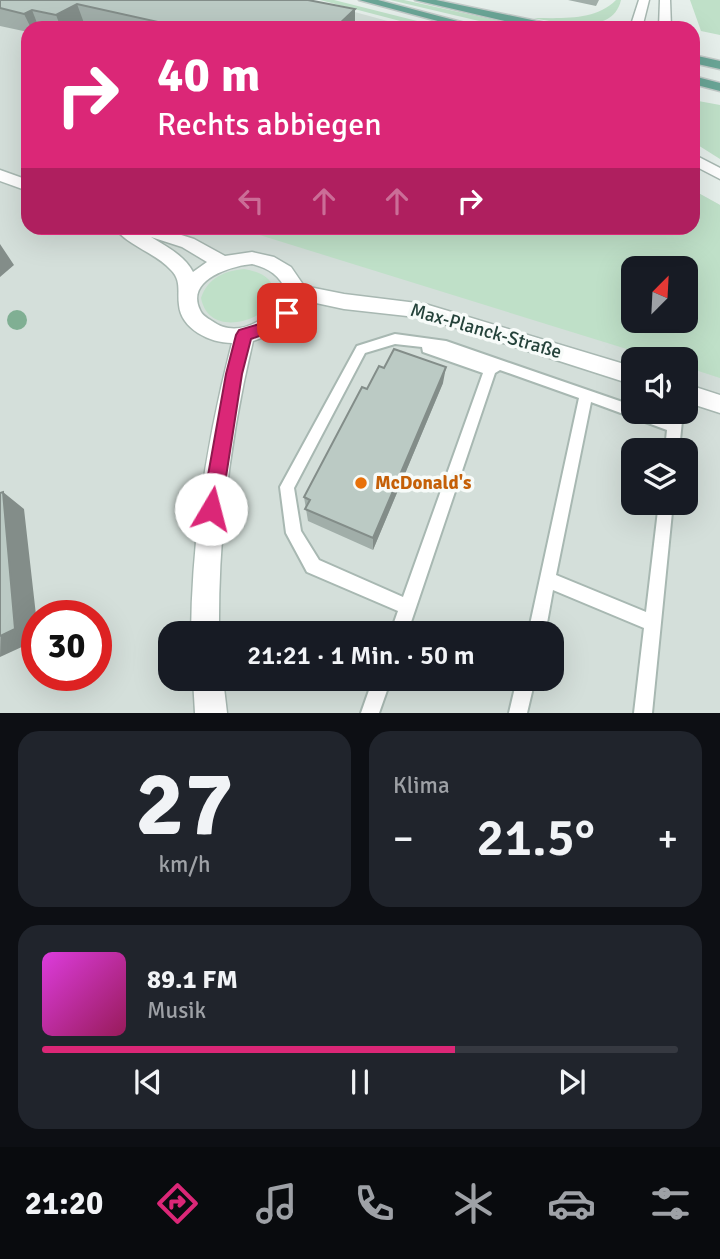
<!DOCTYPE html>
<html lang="de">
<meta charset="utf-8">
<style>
body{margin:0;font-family:Signika,sans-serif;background:#20242c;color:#f1f3f6;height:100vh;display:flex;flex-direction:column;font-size:26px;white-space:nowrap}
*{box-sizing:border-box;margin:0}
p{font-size:23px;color:#9ea1a6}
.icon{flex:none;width:38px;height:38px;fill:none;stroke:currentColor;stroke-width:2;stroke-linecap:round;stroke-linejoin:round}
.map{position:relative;height:713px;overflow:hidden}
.panel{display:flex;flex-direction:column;gap:18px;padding:18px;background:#0d0f14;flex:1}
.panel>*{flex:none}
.banner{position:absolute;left:21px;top:21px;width:679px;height:214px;border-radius:21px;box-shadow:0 7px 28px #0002;background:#db2777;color:#fff;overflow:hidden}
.needle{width:46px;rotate:24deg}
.tools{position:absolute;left:621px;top:256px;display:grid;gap:14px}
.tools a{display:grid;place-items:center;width:77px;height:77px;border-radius:14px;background:#171b24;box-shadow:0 7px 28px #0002;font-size:35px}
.speed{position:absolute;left:21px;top:600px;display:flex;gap:14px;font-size:35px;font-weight:700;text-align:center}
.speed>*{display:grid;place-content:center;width:91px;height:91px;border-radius:50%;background:#171b24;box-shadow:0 7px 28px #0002;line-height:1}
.speed .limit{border:10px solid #d22;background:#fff;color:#111}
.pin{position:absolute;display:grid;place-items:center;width:60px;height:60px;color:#fff;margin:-30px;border-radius:14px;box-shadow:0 4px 10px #0006}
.me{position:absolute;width:77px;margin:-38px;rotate:8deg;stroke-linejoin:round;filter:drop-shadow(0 0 5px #0008)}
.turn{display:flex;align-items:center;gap:24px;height:147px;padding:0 21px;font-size:32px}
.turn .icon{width:91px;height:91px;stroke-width:2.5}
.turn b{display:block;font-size:49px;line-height:60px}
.lanes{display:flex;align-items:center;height:66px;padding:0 21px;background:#0003;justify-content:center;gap:35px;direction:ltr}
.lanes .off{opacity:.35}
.big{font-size:52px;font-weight:600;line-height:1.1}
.panel .card{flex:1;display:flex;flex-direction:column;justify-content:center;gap:10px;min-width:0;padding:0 24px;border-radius:21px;background:#20242c}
.panel .dial{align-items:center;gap:0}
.dial b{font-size:91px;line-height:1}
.song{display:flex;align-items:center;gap:21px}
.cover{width:84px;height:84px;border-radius:10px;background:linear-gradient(135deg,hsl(300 70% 55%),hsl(330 70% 35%))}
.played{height:7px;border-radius:4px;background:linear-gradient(90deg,#db2777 65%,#363941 65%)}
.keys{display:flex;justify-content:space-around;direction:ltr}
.heat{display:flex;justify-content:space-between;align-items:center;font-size:38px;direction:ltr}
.panel .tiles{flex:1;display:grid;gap:18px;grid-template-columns:1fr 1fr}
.card:last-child{grid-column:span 2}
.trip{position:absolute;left:158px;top:621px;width:406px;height:70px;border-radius:21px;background:#171b24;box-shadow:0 7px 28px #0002;font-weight:600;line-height:70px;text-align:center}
.dock{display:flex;height:112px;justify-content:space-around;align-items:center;background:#090b0e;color:#9ea1a6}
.dock .icon{width:49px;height:49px}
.dock .selected{color:#db2777}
.dock b{font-size:32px;color:#f1f3f6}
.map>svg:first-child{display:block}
.built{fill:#d4dfda;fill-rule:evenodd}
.green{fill:#bfe0c8;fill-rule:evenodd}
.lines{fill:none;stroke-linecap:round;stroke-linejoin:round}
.service-casing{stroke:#a8b8b2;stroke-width:4}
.minor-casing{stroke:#a8b8b2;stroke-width:3}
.tertiary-casing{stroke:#a8b8b2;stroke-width:3}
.primary-casing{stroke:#c2cac8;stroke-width:3}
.service{fill:#fff;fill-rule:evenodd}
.minor{fill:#fff;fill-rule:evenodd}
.tertiary{fill:#fff;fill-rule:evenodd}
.primary{fill:#6aa596;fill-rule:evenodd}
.tree{fill:#80af93}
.wall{fill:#a1aea9}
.shaded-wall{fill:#838d89}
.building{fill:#bbcac4;stroke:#838d89;stroke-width:2}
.route{fill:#db2777;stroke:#8e194d;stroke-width:2}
.food-dot{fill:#e8710a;stroke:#f7fbf9;stroke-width:2.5}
.labels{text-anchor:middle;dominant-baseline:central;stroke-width:7;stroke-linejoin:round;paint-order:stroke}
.street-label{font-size:19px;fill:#24423a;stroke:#f7fbf9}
.food-label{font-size:19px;font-weight:bold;fill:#c56008;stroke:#f7fbf9;text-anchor:start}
</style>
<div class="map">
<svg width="720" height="713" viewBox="0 0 720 713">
<rect width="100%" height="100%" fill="#e6efeb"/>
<path class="built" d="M0,0h311l102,28h-385v200h665v-38l27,15v508h-720zM634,268h52v52h-52zM634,359h52v52h-52zM634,450h52v52h-52zM37,616h59v60h-59zM170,634h381v45h-381z"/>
<path class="green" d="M320,0h14l111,28h-18z
M390,0h14l128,28h-23z
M616,0h5c-8,36 -61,23 -88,18 29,0 62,3 83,-18z
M690,0h30v35l-19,-4z
M693,100l27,5v54l-27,-17z
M693,190l27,15v173l-34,-11v-8h-27l-422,-131h456zM634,268h52v52h-52z
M244,269c20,3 36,13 28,35 -19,21 -64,30 -71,-6 7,-20 23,-27 43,-29z"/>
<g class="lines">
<defs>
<path id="service" d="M395,334l51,7 188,65v5h13l22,8v-8h14l-4,39h-14l2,-20 -76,-28 -35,173 90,37 13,-110h14l-21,211h-18l10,-85 -91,-38 -8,44h-17l51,-236 -79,-28 -5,3 -88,261h-17l8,-23 -91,-39 -21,-39 -6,-46 77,-141zM395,344l27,3 1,5 60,21 -80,224 -84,-37 -18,-29 -7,-43 71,-135z
M373,679h18l-12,34h-18z
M517,679h18l-8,34h-18z"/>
<path id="minor" d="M0,170l28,10v11l-28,-10z
M115,228h44l35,11 31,17 27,-4 22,5 17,10 13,19 40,8 81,10 209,63v18l-209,-67 -81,-9 -42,-9c-10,21 -27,34 -49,41 -23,97 -35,193 -34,293h-28c1,-99 16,-195 41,-291 -22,0 -51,-14 -53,-38 -2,-13 3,-24 -8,-35 -15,-17 -43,-24 -56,-42zM151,237l31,10 25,15 -14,10c-8,-16 -26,-25 -42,-35zM252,264c16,4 28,11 34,27 -12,26 -47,50 -74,30 -5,-3 -10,-6 -12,-11 -15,-31 32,-44 52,-46z
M686,384l34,11v18l-34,-11z
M193,679h30l4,34h-32z"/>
<path id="tertiary" d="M639,0h10l-7,28h-12z
M660,0h10l1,28h-12z
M693,154l27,14v11l-27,-14z"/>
<path id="primary" d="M359,0h19l106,28h-20z
M415,0h21l115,24 6,4h-22z
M693,55l27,6v8l-27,-6z
M693,76l27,7v8l-27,-7z"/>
</defs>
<use href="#service" class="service-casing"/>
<use href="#minor" class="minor-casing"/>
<use href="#tertiary" class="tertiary-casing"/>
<use href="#primary" class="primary-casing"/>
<use href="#service" class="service"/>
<use href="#minor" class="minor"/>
<use href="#tertiary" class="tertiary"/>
<use href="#primary" class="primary"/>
</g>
<circle class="tree" cx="17" cy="320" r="10"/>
<path class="wall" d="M0,0l355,9v19h-251l-20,-5 -8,5h-48v4l-28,-6z
M568,0h31l-3,6z
M443,383l-70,167 -65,-29 -4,-24 63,-108z"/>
<path class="shaded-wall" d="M77,4l7,19 -8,5h-15l-5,-13z
M355,9v19h-20z
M32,10l7,18h-8l-7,-14z
M0,244l14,21 -14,12z
M446,367l-3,16 -70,167v-12z
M3,492l21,17 13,115v16l-37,17z"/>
<path class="building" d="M0,0h308l47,9 -20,19h-156l2,-1 -104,-23 -21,11 -24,-5 -8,4 -24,-6z
M394,349l52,18 -73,171 -68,-29 5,-9 -6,-3 58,-110 5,2 12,-23 5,2z
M3,492l12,137 -15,7v-143z"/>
<path class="route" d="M287,307l5,2 2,4c-11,15 -26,20 -43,26l-9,35 -21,135 -3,6 -7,3 -6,-3 -3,-6 24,-135 10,-39 3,-5 24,-7z"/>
<circle class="food-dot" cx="361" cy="483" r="7"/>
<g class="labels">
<g class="street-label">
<text transform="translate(486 331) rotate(16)">Max-Planck-Straße</text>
</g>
<g class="food-label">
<text x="375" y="483">McDonald's</text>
</g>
</g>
</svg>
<div class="tools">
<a><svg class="needle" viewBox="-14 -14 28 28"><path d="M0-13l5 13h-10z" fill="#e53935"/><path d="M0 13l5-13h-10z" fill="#9ea1a6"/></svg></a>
<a><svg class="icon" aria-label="sound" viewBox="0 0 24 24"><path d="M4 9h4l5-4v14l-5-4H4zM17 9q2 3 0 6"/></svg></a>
<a><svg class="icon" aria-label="layers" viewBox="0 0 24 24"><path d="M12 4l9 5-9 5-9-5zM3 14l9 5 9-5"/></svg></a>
</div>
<div class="speed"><div class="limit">30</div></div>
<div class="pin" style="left:287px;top:313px;background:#d93025"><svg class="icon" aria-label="arrive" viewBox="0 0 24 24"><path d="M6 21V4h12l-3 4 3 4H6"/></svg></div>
<svg class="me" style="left:211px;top:509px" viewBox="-20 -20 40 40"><circle r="19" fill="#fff"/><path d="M0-13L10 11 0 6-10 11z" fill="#db2777"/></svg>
<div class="trip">21:21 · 1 Min. · 50 m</div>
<div class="banner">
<div class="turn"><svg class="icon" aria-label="right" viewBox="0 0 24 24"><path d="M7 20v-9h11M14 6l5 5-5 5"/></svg><div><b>40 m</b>Rechts abbiegen</div></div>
<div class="lanes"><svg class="icon off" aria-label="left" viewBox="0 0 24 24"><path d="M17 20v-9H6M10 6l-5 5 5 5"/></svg><svg class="icon off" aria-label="ahead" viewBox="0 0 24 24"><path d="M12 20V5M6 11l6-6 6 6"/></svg><svg class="icon off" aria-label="ahead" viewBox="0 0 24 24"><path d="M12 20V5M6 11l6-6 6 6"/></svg><svg class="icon" aria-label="right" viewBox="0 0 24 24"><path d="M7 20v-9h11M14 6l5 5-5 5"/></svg></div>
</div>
</div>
<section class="panel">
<div class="tiles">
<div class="card dial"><b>27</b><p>km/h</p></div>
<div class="card"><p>Klima</p>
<div class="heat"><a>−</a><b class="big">21.5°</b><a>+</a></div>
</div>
<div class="card">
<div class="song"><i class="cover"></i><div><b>89.1 FM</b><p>Musik</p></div></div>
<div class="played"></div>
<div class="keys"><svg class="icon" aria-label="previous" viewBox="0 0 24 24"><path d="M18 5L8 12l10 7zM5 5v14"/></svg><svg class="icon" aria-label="pause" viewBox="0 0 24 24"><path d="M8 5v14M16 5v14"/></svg><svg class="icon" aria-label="next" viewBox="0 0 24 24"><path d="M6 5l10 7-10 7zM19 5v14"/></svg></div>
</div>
</div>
</section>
<nav class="dock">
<b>21:20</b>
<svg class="icon selected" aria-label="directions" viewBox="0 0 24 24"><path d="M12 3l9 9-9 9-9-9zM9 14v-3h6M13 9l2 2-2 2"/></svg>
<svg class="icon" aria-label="music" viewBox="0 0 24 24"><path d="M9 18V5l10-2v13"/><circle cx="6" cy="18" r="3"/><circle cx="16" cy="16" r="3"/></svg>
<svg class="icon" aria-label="phone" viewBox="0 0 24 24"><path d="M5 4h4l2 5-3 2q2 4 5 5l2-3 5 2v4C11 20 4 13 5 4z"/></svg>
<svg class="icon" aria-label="climate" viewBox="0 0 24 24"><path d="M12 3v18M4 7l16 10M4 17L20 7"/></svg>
<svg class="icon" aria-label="car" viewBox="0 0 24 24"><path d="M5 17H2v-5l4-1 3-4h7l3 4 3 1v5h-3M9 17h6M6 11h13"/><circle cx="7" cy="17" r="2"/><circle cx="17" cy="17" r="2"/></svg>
<svg class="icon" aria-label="filters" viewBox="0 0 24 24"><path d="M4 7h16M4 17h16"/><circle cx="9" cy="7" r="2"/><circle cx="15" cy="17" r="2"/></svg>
</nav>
